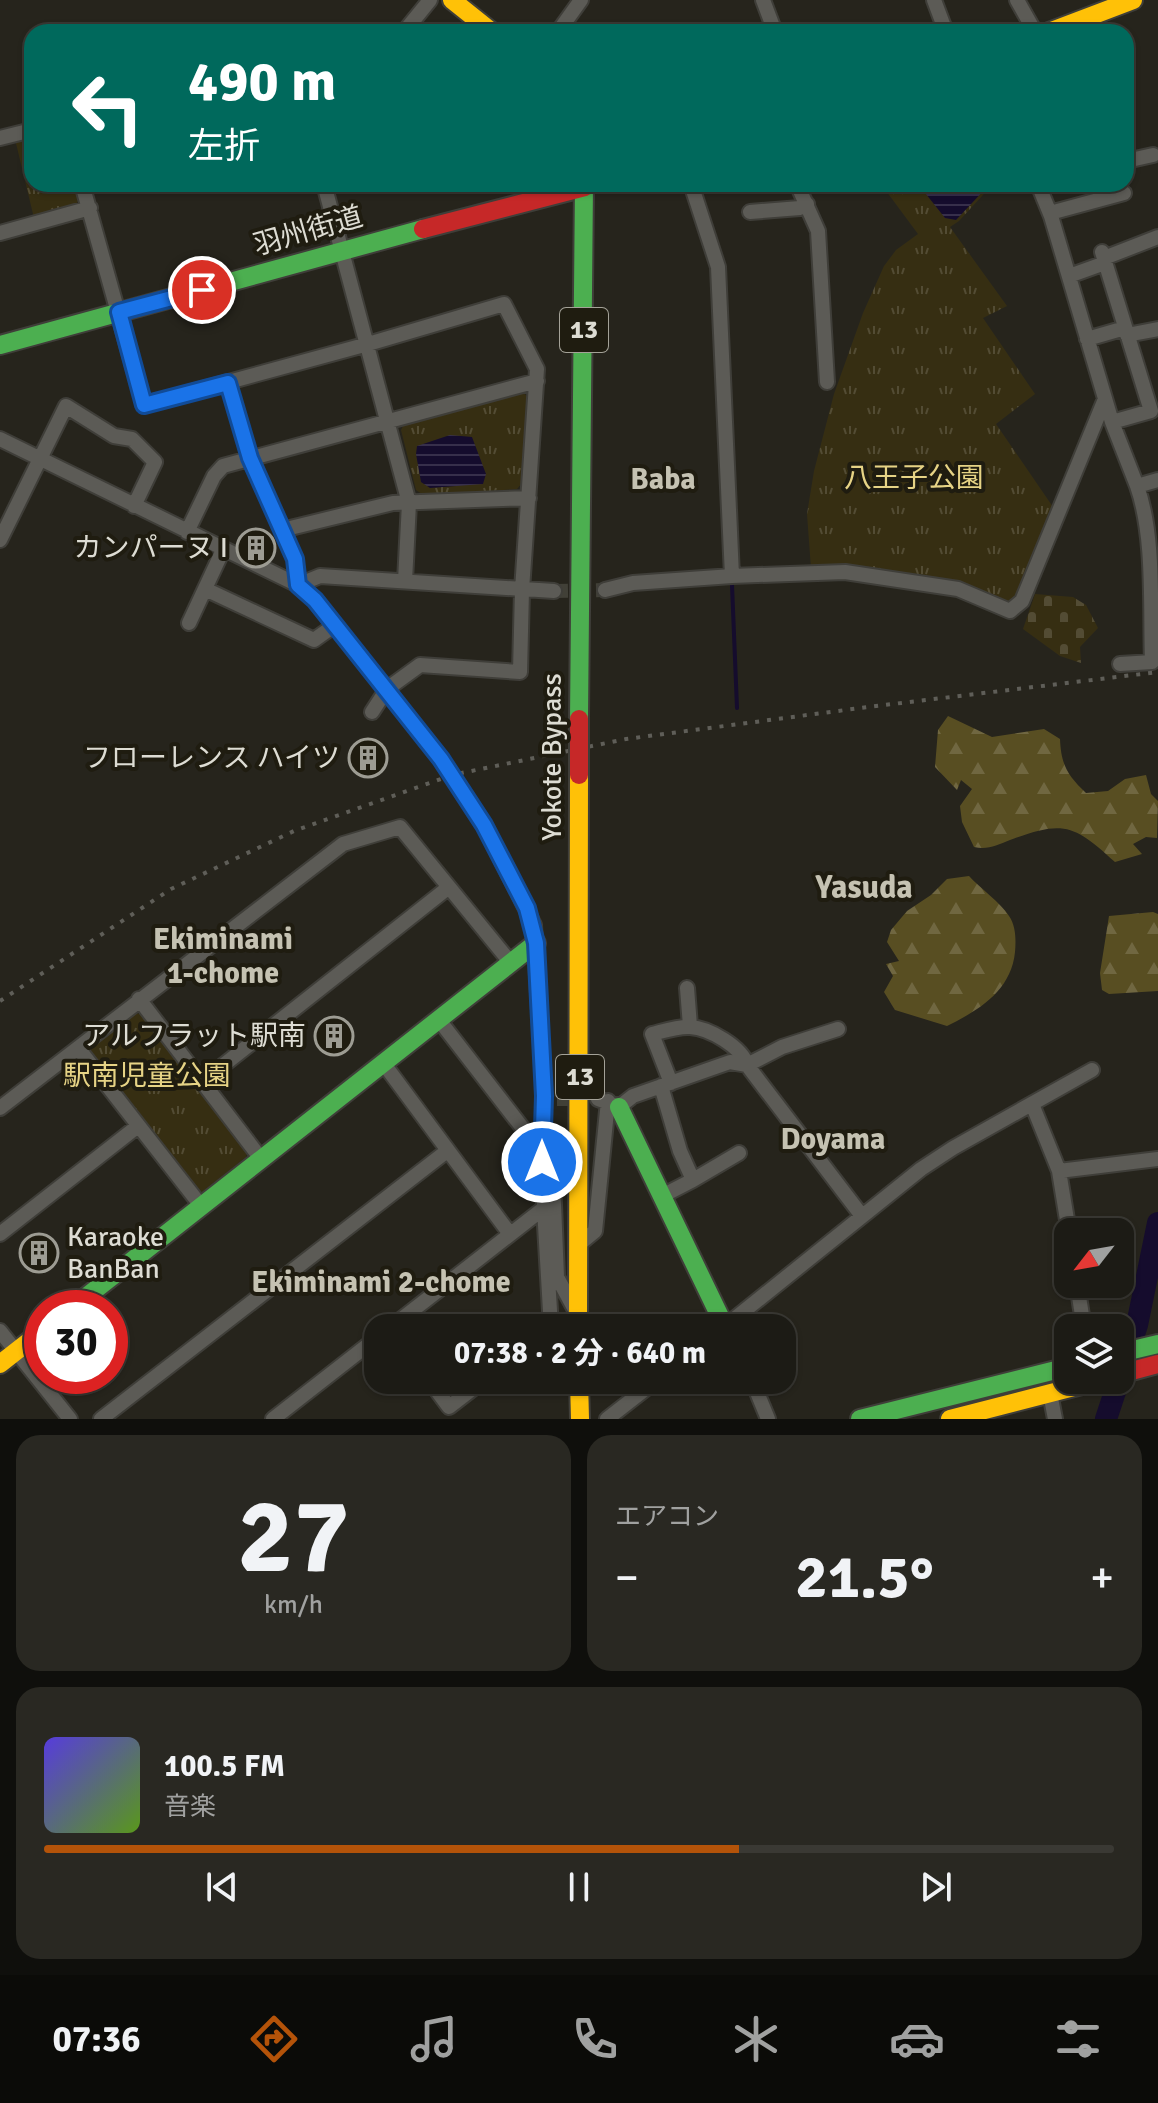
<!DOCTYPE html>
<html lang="ja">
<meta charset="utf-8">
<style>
body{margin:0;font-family:Signika,"Noto Sans JP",sans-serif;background:#292822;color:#f1f3f6;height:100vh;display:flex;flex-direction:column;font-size:30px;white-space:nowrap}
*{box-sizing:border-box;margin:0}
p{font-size:26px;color:#a0a1a0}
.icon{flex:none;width:44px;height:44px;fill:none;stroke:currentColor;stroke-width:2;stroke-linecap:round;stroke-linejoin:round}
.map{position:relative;height:1419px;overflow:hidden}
.side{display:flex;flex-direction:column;gap:16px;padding:16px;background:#0f0f0c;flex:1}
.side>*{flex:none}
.banner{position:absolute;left:24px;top:24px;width:1110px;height:168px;border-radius:24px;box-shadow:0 2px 6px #0004,0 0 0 2px #3a3934;background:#00695c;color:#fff;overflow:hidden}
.needle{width:52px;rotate:239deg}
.buttons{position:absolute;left:1054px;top:1218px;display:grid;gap:16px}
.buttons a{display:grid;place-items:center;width:80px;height:80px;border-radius:16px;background:#1c1b15;box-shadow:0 2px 6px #0004,0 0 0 2px #3a3934;font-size:40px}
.speed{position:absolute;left:24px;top:1290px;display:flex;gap:16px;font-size:40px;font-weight:700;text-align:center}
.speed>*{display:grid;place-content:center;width:104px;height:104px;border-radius:50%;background:#1c1b15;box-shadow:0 2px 6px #0004,0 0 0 2px #3a3934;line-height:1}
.speed .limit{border:12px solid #d22;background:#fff;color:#111}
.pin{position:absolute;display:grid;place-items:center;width:68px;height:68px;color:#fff;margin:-34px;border:4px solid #fff;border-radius:50%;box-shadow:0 2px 8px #0007}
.me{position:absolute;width:88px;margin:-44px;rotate:0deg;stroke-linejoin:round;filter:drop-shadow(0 0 6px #0008)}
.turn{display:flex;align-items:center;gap:28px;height:168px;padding:0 32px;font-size:36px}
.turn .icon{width:104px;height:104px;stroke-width:2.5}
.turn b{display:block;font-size:56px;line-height:68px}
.big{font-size:60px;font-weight:700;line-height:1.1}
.side .tile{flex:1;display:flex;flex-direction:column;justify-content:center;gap:12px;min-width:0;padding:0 28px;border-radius:24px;background:#292822}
.side .dial{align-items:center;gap:0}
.dial b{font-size:104px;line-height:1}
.song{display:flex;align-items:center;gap:24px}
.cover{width:96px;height:96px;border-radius:12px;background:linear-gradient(135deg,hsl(250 70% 55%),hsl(90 70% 35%))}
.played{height:8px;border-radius:4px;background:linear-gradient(90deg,#b45309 65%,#3a3934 65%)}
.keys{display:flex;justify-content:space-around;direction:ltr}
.heat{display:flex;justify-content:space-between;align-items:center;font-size:44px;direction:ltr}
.side .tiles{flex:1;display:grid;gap:16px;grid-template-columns:1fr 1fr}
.tile:last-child{grid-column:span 2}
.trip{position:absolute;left:364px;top:1314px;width:432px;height:80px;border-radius:24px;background:#1c1b15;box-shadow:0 2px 6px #0004,0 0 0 2px #3a3934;font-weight:700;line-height:80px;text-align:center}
.tab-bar{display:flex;height:128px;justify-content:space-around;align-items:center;background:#0b0b08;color:#a0a1a0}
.tab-bar .icon{width:56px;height:56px}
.tab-bar .current{color:#b45309}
.tab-bar b{font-size:36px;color:#f1f3f6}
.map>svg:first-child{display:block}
.forest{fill:url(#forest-firs)}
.cemetery{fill:url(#cemetery-stones)}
.park{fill:url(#park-tufts)}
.water{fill:url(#water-rules)}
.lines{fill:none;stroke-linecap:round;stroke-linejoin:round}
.stream{stroke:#150c2d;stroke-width:4}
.river{stroke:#150c2d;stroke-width:22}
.street-tunnel{stroke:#414037;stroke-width:14;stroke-dasharray:14 7;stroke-linecap:butt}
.street-casing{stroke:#3f3e39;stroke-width:18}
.fast-casing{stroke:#3f3e39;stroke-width:22}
.slow-casing{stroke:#3f3e39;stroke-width:22}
.jam-casing{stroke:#3f3e39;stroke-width:22}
.street{stroke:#5c5b56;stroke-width:14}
.fast{stroke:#4caf50;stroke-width:18}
.slow{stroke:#ffc107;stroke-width:18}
.jam{stroke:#c62828;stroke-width:18}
.rail{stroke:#5f5e58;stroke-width:4;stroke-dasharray:4 8;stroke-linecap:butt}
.jam-bridge-casing{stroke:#3f3e39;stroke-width:22;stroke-linecap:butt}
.jam-bridge{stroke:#c62828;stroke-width:18}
.route-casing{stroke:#114b97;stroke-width:20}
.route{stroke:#1a73e8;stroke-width:14}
.labels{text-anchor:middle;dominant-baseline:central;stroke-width:8;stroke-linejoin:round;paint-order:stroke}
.shield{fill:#1f1c10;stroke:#a4a298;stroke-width:2}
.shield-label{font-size:26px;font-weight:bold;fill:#dddcd3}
.street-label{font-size:28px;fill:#dddcd3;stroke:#1f1c10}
.park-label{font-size:28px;fill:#e6d385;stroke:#1f1c10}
.poi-label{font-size:28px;fill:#dddcd3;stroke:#1f1c10;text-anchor:end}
.neighbourhood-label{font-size:30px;font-weight:bold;fill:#c5c2b2;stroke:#1f1c10}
.quarter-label{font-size:32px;font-weight:bold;fill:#c5c2b2;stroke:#1f1c10}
</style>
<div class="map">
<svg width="1158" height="1419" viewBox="0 0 1158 1419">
<defs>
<pattern id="forest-firs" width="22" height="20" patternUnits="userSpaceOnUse" patternTransform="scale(2)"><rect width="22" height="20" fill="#584e22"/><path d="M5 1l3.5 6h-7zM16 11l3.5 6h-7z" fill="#706741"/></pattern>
<pattern id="cemetery-stones" width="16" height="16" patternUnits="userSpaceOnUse" patternTransform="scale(2)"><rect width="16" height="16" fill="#362e12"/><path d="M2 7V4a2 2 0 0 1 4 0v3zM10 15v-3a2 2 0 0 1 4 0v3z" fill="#534c34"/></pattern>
<pattern id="park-tufts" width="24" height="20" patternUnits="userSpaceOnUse" patternTransform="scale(2)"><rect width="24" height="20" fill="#362e12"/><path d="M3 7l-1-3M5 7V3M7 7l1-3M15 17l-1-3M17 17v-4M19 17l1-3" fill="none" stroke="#534c34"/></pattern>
<pattern id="water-rules" width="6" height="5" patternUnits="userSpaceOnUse" patternTransform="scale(2)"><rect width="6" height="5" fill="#150c2d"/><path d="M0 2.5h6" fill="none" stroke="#372f4b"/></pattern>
</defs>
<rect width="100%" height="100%" fill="#26241c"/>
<path class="forest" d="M948,716l44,21 52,-8 16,10c1,25 7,36 26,54l22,-2 17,-12 21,-4 5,19 7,7 -1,37 -11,-1 -13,7 9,10 -27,8c-41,-38 -52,-42 -105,-22 -13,5 -22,10 -36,7l-12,-25 -2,-16 12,-17 -11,-9 -4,10 -22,-23 3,-37z
M969,876c11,12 32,27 40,40 7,10 7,24 6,36 -4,39 -36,58 -68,74l-52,-16 -11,-18 9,-16 -7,-12 13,-3 -12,-19 4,-12 16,-19 24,-16 16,-16z
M1153,912l5,2v77l-49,3 -7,-4 -2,-17 9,-57z"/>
<path class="cemetery" d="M1035,594l38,3 13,8 12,23 -18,19 1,16 -21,-7 -37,-27z"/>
<path class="park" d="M32,135v49h42l4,17 -4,7 -40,10 -19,-79z
M881,184h112l-34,37 -9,6 57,79 -24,12 52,76 -39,30 57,83 -27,76 -14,21 -201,-36 -4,-54 7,-43 20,-77 29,-81 21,-47 12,-16 22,-16z
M522,392l6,5 -6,86 -5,6 -92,7 -9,-6 -15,-60 3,-6z
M133,1013l9,1 106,135 -2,8 -44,35 -8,-1 -106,-134 1,-10z"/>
<path class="water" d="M918,184h69l1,2 -32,34 -11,-2z
M450,435l22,2 14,37 -3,10 -53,4 -9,-6 -5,-28 1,-8z"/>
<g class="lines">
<path class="stream" d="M732,585l5,123"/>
<path class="river" d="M1106,1419l31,-94 21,-102"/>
<path class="street-tunnel" d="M554,591l51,-1
M557,1099h28"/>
<defs>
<path id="street" d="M763,0l12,32
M934,0l12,32
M1017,0l18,32
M404,32l26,-32
M558,32l23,-32
M0,138l32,-8
M1126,161l27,-6
M82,184l62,221 224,-61 136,-40 33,65 -15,221 -2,82 -100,-7 -33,24 -15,23
M324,184l85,319 -4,78
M691,184l27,83 14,309
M797,184l21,47 9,151
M1038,184l13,32 61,206 25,64 21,-6
M750,212l50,-4 7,-4
M1050,213l74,-20
M0,233l90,-25
M1102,252l49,159 -39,11
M1104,258l54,-21
M1069,276l36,-13
M1127,335l31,-6
M1087,339l38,-11
M228,383l22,75 45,101 3,26
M0,439l298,146 17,15 126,159 43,66 50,100 10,171 -2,43 2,69 7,120
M282,530l111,-27 136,-5
M187,532l27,-56 9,-10 314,-85
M0,540l66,-134 48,30 18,3 23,23 -21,44
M298,585l22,-9 234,15
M205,589l109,51 21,-15
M605,590l28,-7 99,-7 113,-4 113,17 52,22 12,-10 83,-202
M189,623l34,-73
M1120,664l32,-2c-2,-55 3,-125 -15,-176
M687,988l3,38
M139,999l123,161
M439,1020l89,115 14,4 10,17 5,121 17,31
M78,1048l124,159
M384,1064l126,170
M202,1082l247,-195
M671,1083l-19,-49c12,-3 27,-8 38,-7 19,1 52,20 57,38l35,-18 56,-18
M661,1086l19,65 13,29 -31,16
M598,1099l21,8 14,-11 97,-34 17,3 115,151
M1032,1104l27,67 10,61
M0,1108l343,-264 57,-17 111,136
M1059,1171l99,-12
M693,1180l46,-27
M0,1234l138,-108
M578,1245l17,-14 13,-130
M1077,1284l7,44
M390,1328l154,-120
M723,1328l198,-159 32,-21 139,-78
M0,1331l70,88
M429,1380l20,27 35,-27
M752,1380l16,39
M1050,1393l5,26
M101,1419l346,-268
M273,1419l105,-82
M607,1419l50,-39"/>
<path id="fast" d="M0,345l423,-116
M579,719l5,-535
M619,1107l106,220
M72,1308l464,-365
M1120,1353l38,-9
M860,1419l208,-52"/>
<path id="slow" d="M452,0l40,32
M1049,32l84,-32
M578,1328l1,-553
M0,1364l42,-33
M579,1380l1,39
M950,1419l151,-39"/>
<path id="jam" d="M423,229l162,-42
M1120,1374l38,-10"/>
</defs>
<use href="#street" class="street-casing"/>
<use href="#fast" class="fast-casing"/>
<use href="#slow" class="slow-casing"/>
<use href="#jam" class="jam-casing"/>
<use href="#street" class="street"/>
<use href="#fast" class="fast"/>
<use href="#slow" class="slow"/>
<use href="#jam" class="jam"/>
<path class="rail" d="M0,1001l171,-112 123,-58 158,-56 174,-36 242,-32 290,-35"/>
<defs>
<path id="jam-bridge" d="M579,719v56"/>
</defs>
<use href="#jam-bridge" class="jam-bridge-casing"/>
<use href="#jam-bridge" class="jam-bridge"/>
</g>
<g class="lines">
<defs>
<path id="route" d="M202,290l-83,22 25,93 84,-22 22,75 45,101 3,26 17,15 126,159 43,66 43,83 9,35 8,153 -2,66"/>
</defs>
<use href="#route" class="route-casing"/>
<use href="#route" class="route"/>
</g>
<defs>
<symbol id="building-ring" viewBox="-11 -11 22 22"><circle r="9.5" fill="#1f1c10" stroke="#9d9c93" stroke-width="1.5"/><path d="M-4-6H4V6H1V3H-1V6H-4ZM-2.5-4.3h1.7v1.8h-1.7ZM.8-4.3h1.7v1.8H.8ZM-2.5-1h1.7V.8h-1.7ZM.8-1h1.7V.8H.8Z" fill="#9d9c93"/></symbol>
</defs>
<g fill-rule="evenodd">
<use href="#building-ring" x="234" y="526" width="44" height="44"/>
<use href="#building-ring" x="346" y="736" width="44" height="44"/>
<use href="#building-ring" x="312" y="1014" width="44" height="44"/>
<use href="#building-ring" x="17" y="1231" width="44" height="44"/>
</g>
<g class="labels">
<g class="shield">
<rect x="560" y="308" width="48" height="44" rx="6"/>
<rect x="556" y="1055" width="48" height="44" rx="6"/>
</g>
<g class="shield-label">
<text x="584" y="330">13</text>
<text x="580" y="1077">13</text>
</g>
<g class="street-label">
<text transform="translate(308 231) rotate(-16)">羽州街道</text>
<text transform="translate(552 757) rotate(-90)">Yokote Bypass</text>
</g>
<g class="park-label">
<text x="914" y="478">八王子公園</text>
<text x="147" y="1076">駅南児童公園</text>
</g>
<g class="poi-label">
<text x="228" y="548">カンパーヌ I</text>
<text x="340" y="758">フローレンス ハイツ</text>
<text x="306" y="1036">アルフラット駅南</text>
<text x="67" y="1237" text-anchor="start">Karaoke<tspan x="67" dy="32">BanBan</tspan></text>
</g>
<g class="neighbourhood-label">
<text x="663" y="479">Baba</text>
<text x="223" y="939">Ekiminami<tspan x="223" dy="34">1-chome</tspan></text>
<text x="833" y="1139">Doyama</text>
<text x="381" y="1282">Ekiminami 2-chome</text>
</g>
<g class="quarter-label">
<text x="864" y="887">Yasuda</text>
</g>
</g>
</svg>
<div class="buttons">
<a><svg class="needle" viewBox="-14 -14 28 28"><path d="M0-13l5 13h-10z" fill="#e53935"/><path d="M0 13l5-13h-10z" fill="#a0a1a0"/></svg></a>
<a><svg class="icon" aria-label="layers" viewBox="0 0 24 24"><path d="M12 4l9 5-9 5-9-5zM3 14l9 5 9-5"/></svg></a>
</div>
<div class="speed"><div class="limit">30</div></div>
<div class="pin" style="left:202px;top:290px;background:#d93025"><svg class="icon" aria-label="arrive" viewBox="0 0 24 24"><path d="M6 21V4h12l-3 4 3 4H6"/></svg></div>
<svg class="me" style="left:542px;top:1162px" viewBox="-20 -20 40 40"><circle r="17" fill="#1a73e8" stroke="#fff" stroke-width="3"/><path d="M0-11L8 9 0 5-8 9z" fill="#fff"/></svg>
<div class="trip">07:38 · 2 分 · 640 m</div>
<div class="banner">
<div class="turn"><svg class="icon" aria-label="left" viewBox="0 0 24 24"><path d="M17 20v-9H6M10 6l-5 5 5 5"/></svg><div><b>490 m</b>左折</div></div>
</div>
</div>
<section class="side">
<div class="tiles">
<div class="tile dial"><b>27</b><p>km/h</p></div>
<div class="tile"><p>エアコン</p>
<div class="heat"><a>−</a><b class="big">21.5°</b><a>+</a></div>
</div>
<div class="tile">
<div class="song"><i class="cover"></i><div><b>100.5 FM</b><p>音楽</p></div></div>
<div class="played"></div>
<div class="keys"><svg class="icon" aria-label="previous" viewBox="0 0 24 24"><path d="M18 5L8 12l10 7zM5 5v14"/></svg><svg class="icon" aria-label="pause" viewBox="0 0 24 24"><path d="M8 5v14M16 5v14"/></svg><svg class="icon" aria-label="next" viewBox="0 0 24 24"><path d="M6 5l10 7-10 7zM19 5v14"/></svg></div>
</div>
</div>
</section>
<nav class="tab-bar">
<b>07:36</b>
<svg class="icon current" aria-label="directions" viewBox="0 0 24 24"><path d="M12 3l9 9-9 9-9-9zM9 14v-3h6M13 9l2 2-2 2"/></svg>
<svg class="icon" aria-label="music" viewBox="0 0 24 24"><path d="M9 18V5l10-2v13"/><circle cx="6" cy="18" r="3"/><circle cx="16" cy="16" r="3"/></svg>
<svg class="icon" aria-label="phone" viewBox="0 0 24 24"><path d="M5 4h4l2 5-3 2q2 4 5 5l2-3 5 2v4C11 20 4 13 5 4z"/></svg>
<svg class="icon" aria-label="climate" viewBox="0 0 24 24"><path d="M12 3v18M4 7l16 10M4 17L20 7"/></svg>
<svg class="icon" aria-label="car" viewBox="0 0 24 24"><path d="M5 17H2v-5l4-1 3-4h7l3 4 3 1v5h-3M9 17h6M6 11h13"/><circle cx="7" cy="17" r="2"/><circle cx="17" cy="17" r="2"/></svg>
<svg class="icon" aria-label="filters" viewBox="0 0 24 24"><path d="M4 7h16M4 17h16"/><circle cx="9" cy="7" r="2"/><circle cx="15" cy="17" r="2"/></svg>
</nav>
